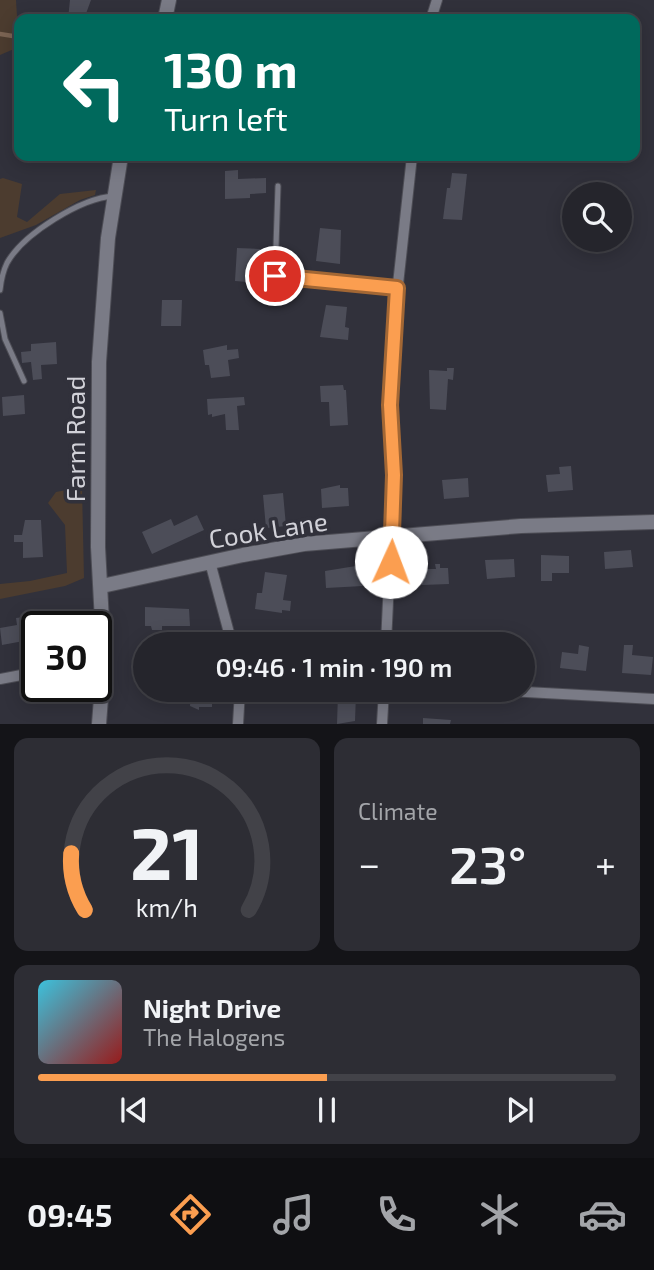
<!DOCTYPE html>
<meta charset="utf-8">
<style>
body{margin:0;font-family:"Exo 2",sans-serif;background:#2d2d34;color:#f1f3f6;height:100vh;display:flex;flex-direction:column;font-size:26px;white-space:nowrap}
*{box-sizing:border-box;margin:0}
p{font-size:23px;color:#a3a5a9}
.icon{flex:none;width:38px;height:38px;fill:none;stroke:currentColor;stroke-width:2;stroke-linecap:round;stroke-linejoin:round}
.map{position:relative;height:724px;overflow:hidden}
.drawer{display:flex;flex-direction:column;gap:14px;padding:14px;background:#141418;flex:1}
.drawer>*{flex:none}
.top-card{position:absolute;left:14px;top:14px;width:626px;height:147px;border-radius:14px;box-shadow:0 4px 18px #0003,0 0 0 2px #424248;background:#00695c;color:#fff;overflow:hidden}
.buttons{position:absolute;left:562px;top:182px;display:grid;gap:14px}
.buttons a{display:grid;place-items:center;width:70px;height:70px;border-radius:50%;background:#25252c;box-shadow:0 4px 18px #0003,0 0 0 2px #424248;font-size:35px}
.speed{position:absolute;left:21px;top:611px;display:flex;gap:14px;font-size:35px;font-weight:700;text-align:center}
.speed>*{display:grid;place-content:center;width:91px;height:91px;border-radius:50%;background:#25252c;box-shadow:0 4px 18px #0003,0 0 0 2px #424248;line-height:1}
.speed .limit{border:4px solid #111;border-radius:10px;background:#fff;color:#111}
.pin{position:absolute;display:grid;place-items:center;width:60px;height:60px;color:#fff;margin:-30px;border:4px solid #fff;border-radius:50%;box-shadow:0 2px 7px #0007}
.me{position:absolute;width:77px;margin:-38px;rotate:2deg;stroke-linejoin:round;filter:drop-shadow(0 0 5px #0008)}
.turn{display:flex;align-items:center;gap:24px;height:147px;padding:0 35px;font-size:32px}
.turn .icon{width:91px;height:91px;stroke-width:2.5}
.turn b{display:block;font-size:49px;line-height:60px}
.big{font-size:52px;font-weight:600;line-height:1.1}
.drawer .widget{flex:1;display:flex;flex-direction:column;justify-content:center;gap:10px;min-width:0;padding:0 24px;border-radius:14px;background:#2d2d34}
.drawer .dial{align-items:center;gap:0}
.dial svg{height:182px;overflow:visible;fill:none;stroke:#424248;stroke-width:7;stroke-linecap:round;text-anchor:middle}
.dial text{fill:#f1f3f6;stroke:none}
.song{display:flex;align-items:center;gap:21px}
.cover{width:84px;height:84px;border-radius:10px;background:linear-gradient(135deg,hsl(190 70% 55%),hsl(0 70% 35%))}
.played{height:7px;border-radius:4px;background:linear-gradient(90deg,#fb9e50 50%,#424248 50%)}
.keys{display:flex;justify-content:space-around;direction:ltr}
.heat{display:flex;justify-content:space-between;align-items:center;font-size:38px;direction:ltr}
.drawer .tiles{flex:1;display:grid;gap:14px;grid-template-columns:1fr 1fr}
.widget:last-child{grid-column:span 2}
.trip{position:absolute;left:133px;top:632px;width:402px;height:70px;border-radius:35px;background:#25252c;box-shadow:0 4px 18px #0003,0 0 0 2px #424248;font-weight:600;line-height:70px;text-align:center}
.tabs{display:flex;height:112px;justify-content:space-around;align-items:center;background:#0f0f12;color:#a3a5a9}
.tabs .icon{width:49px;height:49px}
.tabs .on{color:#fb9e50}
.tabs b{font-size:32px;color:#f1f3f6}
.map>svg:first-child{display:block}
.green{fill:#4c3c2f}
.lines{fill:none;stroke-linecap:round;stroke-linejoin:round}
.stream{stroke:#7b6453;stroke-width:4.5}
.building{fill:#4c4d58}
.service-casing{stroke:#4d4d55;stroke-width:7}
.minor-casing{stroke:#4d4d55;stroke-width:12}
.tertiary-casing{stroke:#4d4d55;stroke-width:16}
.service{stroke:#7a7b86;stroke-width:5}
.minor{stroke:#7a7b86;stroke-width:10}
.tertiary{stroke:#7a7b86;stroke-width:14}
.route-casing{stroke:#a36734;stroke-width:18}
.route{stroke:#fb9e50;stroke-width:12}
.labels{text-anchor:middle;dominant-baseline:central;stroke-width:7;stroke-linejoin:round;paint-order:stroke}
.street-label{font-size:26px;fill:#d1d1d8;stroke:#31313b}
</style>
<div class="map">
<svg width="654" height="724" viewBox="0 0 654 724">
<rect width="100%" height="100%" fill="#31313b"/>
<path class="green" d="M0,0h16l3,50 -5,-1 -14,6z
M3,178l19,6 -5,33 10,5 33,-28 36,-4 -1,5 -15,5 -44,25 -36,13v-59z
M82,487l2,91 -19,8 -65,13v-15l30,-3 37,-8 -2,-48 -17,-22 8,-11z"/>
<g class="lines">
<path class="stream" d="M0,34l19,3"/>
</g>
<path class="building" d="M70,0h21l-7,19h-16z
M238,170v9l28,-1v15l-16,1v4l-25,1v-28z
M452,173l15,1 -5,46 -19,-1 4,-31h3z
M320,228l21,2 -1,34 -24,-3z
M237,248l23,1v34l-25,-2z
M162,300h20l-1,26h-20z
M326,305l21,2 -2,20 4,1 -1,12 -28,-3z
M56,342l1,22 -16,1 1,14 -9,1 -2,-18 -9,1 -1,-11 10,-1v-7z
M227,345v5l11,-1 1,9 -11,2 2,16 -19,2 -2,-13h-4l-2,-15z
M447,368h7l-1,12 -5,-1 -2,31 -16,-1 -1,-39 18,1z
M343,385l1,5h2l2,35 -18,1 -1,-24h-8l-1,-16z
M24,395l1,19 -22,2 -1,-19z
M244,397l1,8 -8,1 2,24h-13l-1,-16 -13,3v-3l-4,1 -1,-16z
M571,466l2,24 -25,2 -2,-17 14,-1 -1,-7z
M468,478l1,19 -25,2 -2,-19z
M340,485v3h8l1,18 -27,2 -1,-19z
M283,493l3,33 -20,2 -3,-33z
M197,515l7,15 -52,24 -10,-22 29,-13 3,7z
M25,520h16l2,37 -20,1v-16h-9v-7h8z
M631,550l2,17 -28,2 -1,-17z
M541,555l28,1v17h-17v8h-11z
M514,559l1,18 -28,2 -2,-19z
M435,564h5v4h8l1,16 -27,1 -1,-16h15z
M362,565l1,21 -37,2 -1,-17z
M265,572l22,3 -4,25 8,1 -1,10 -8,-1v3l-27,-4 2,-16h5z
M145,607l44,2 1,17h-28v4h-10l-1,-4h-6z
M24,617l5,23 -27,5 -2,-17 17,-3 -1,-7z
M579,645l10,2 -3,24 -26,-3 2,-16 16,2z
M624,645h9l-1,10 21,2 -2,18 -29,-2z
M191,690h21v17h-13v3l-9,-4z
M338,693l18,1 -1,27 -18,3z
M423,718l28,2 -1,4h-27z"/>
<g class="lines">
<defs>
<path id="service" d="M278,186l-3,91 122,11
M0,290c1,-9 3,-19 7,-27 16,-29 74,-65 107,-67
M0,313l5,26 19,42"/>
<path id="minor" d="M431,19l6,-19
M210,562l22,82
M386,644l8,-169 -4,-69 3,-76 19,-174
M0,679l37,-7
M488,690l166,9
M238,724l2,-34
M382,724l2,-34"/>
<path id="tertiary" d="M165,19l4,-19
M102,586l141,-31 61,-11 217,-18 133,-4
M99,724l5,-65 -6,-112 1,-185 9,-124 13,-82"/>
</defs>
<use href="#service" class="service-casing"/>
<use href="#minor" class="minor-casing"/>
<use href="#tertiary" class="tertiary-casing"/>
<use href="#service" class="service"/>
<use href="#minor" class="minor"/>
<use href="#tertiary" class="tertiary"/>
</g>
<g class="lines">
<defs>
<path id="route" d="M275,276l122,12 -7,117 4,70 -3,87"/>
</defs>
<use href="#route" class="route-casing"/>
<use href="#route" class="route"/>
</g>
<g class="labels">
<g class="street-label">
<text transform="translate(74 439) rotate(-90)">Farm Road</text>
<text transform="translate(268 529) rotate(-9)">Cook Lane</text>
</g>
</g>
</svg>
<div class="buttons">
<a><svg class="icon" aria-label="search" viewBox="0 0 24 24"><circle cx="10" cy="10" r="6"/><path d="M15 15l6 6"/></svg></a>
</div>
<div class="speed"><div class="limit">30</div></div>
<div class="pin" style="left:275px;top:276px;background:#d93025"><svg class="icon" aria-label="arrive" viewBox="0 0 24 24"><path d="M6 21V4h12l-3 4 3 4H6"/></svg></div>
<svg class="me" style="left:391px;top:562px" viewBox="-20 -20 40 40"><circle r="19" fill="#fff"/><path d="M0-13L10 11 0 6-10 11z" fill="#fb9e50"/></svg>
<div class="trip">09:46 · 1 min · 190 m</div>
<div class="top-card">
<div class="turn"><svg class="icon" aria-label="left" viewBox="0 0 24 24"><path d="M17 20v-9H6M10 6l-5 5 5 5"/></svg><div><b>130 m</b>Turn left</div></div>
</div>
</div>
<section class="drawer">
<div class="tiles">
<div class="widget dial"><svg viewBox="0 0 100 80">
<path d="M14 69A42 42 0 1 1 86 69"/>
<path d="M14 69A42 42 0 0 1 8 44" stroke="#fb9e50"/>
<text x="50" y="56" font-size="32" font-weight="700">21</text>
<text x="50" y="72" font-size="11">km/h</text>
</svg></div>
<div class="widget"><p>Climate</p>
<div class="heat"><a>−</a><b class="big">23°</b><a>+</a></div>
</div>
<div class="widget">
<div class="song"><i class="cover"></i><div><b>Night Drive</b><p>The Halogens</p></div></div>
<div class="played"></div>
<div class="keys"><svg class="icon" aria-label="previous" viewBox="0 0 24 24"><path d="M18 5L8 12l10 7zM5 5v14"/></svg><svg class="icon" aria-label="pause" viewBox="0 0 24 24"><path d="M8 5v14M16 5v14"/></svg><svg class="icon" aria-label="next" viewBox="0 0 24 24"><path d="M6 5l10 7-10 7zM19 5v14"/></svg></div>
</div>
</div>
</section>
<nav class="tabs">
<b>09:45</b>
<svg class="icon on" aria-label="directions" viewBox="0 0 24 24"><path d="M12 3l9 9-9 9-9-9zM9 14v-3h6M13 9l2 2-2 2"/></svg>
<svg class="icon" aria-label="music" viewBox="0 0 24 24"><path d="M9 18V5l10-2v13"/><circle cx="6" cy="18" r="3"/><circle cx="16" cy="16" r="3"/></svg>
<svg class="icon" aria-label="phone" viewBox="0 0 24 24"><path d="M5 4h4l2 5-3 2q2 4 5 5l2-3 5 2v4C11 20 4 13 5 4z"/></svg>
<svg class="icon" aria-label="climate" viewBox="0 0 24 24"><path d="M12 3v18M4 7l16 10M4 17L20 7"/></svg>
<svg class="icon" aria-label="car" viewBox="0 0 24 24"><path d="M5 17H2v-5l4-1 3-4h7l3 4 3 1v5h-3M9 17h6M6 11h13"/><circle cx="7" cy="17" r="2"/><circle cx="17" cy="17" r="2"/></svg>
</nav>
